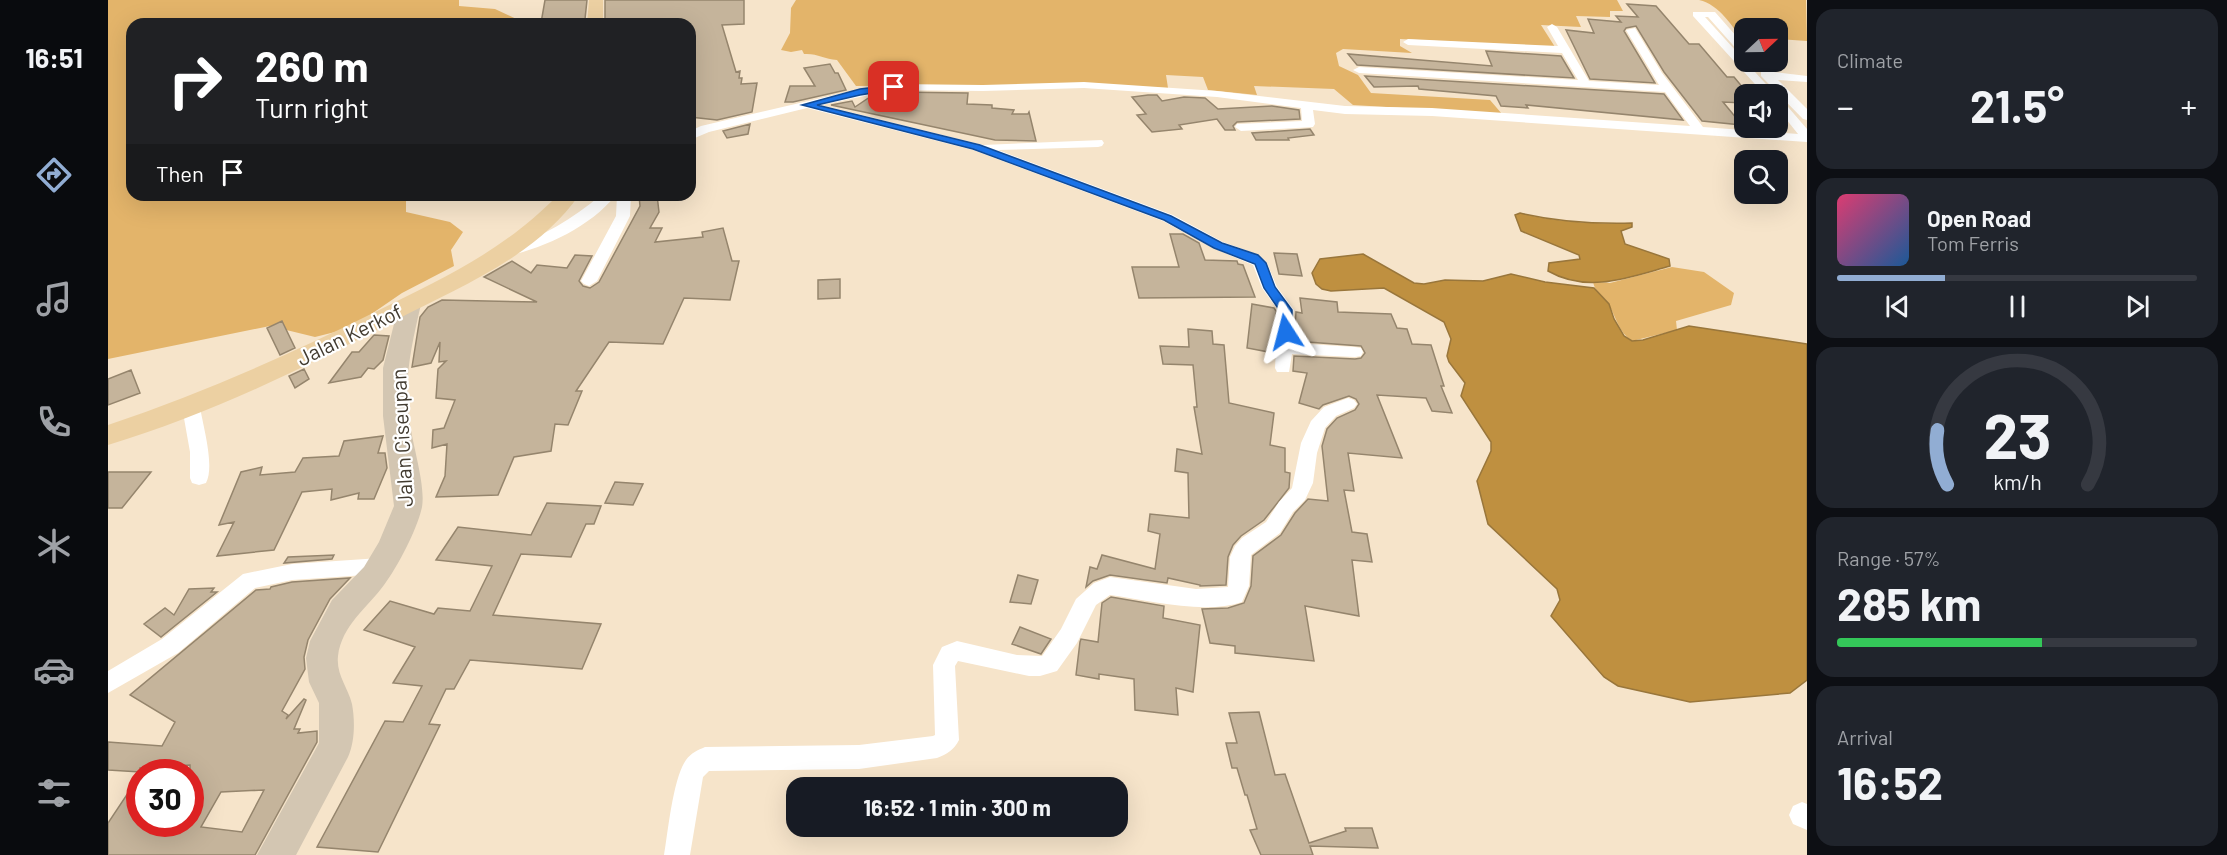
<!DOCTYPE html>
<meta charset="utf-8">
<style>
body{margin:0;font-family:Barlow,sans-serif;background:#20242c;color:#f1f3f6;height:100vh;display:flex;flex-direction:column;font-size:22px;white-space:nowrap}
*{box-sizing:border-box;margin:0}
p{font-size:20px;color:#9ea1a6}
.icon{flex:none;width:33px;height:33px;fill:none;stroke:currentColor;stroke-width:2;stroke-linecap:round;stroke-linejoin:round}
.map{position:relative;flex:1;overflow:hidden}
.panel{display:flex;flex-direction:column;gap:9px;padding:9px;background:#0d0f14;width:420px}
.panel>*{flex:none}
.guide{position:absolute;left:18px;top:18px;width:570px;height:183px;border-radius:18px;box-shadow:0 6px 24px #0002;background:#202124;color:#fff;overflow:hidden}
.needle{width:39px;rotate:68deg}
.fabs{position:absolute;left:1626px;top:18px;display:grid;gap:12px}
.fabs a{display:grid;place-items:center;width:54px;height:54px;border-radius:12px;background:#171b24;box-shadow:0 6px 24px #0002;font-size:30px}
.speed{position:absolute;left:18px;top:759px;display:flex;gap:12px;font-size:30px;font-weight:700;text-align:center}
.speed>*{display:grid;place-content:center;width:78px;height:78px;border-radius:50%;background:#171b24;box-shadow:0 6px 24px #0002;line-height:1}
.speed .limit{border:9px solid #d22;background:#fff;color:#111}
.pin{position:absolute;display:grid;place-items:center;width:51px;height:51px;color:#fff;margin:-26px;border-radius:12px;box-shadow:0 3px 9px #0006}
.me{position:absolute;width:66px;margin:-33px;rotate:351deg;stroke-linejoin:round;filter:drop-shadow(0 0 4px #0008)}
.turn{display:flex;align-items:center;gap:21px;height:126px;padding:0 30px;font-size:27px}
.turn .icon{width:78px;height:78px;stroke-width:2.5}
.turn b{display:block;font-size:42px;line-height:51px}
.then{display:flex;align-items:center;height:57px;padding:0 30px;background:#0003;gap:12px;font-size:22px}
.big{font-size:45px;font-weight:700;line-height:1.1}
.panel .widget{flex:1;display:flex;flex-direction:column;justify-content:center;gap:9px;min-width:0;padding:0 21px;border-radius:18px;background:#20242c}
.panel .dial{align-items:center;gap:0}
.dial svg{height:156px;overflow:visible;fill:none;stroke:#363941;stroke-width:7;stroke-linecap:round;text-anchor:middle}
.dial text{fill:#f1f3f6;stroke:none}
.song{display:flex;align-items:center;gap:18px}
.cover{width:72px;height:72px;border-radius:9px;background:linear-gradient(135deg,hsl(340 70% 55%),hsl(210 70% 35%))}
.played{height:6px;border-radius:3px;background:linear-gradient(90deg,#91add3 30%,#363941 30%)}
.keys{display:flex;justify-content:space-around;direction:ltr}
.heat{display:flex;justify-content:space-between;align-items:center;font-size:33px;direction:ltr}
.charge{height:9px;border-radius:4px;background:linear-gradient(90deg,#34c759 57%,#363941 0)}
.trip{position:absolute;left:678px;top:777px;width:342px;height:60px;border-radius:18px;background:#171b24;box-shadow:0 6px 24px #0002;font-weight:700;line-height:60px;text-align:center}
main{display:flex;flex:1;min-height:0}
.menu{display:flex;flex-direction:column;width:108px;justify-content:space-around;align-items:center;background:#090b0e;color:#9ea1a6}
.menu .icon{width:42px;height:42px}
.menu .current{color:#91add3}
.menu b{font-size:27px;color:#f1f3f6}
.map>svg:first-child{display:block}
.green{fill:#e3b46a}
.water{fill:#bf9040;stroke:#99763b;stroke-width:1.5}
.building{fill:#c5b49b;stroke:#95856d;stroke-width:1.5;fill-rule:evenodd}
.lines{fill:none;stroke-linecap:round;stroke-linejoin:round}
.street{fill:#fff;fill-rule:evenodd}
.secondary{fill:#d3c6b2;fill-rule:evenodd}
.primary{fill:#ecd0a2;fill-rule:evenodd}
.route{fill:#1a73e8;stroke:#114b97;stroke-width:1.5}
.labels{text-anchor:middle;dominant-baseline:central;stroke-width:4.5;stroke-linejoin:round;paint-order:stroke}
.street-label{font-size:21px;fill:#413a2f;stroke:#fff}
</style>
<main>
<nav class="menu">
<b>16:51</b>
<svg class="icon current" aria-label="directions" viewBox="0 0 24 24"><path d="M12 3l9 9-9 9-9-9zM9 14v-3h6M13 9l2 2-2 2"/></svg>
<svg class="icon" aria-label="music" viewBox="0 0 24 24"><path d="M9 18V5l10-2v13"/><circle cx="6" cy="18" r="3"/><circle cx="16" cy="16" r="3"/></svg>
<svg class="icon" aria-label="phone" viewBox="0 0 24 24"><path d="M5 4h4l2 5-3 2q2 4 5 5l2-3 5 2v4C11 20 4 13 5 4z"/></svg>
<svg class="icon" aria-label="climate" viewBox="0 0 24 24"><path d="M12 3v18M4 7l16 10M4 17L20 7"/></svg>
<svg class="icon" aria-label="car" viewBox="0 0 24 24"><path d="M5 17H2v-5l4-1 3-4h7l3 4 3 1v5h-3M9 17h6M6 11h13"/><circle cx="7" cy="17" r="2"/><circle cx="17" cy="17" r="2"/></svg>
<svg class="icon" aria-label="filters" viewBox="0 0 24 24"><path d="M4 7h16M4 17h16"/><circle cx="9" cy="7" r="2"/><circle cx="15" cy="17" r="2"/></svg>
</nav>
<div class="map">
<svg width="1699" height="855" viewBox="0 0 1699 855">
<rect width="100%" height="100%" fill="#f6e4ca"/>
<path class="green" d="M0,0h351v6l36,3 32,15h-395v171h280l-6,3v14l44,10 13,10 -12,18 3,16 -52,27 -51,35 -36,9 -45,-11 -162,33z
M688,0h821l6,11h-13v6l-34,-1 5,11 -40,-2 14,22 -155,-8v7l12,7 -69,-4 -7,4 3,13 19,9 13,18 119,7 12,14 -149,-9 -19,-16 -80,-3 3,9 -49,-5 -5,-13 -37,-2 2,13 -170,-3 -142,1 -19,-26c-13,-1 -20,-7 -33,-6l-2,-4 -11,2 -10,-2 9,-17 1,-25z
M1591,0h107l1,41 -29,-2v-11h-34v14c-12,-16 -24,-37 -45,-42z
M1564,267l32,5 30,21 -3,12 -55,16 1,9 -45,11c-14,-10 -15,-22 -23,-36 -4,-9 -14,-12 -16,-23l17,1z"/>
<path class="water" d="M1412,213c38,9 73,11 112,10v4l-11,4 4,13 44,15 1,7c-40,11 -82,28 -122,5l1,-8 31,-4 -1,-4 -58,-24 -6,-16z
M1255,254l51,29 10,1 21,-4 38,1 28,-7 34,8 49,6 15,16 5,15 10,17 8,5 11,-1 46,-14 118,18v336l-17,13 -100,9 -72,-16 -14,-9 -53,-61 9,-16 -3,-11 -69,-65 -11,-43 14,-30v-9l-30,-46 4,-13 -16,-21 -2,-6 4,-17 -7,-17 -60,-34 -53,3 -9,-2 -6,-5 -4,-11 8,-14z"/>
<path class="building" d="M437,0h42l-2,19 -44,4z
M497,0h139v24l-22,1 14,47 4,-1 -1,7h3l-1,6 16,-1 -5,29 -35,8 -27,-3v-93h-85z
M1519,4l29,2 33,38h10l28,33h7l10,12v14l-21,-1 19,23 -40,-4 -38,-49 -28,-46 -10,2 -2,3 31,52 -65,-4 -24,-49 28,3 -6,-14 33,3 -5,-6 22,1z
M1378,51l75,5 13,22 -217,-13 -9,-11 144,12z
M722,64l5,9h3l8,17 -53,12h-8l5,-16h25l-11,-18z
M1257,76l299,18 19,26 -157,-15 2,3 -27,-2 -5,-10 -77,-7 -1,-3 -44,1z
M786,92l74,1 -1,11 25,1v3l22,2 -2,4h16l1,-2 7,29 -41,-1 -164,-35 21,-4 3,6 15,-10z
M1040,95h9l5,6 22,-4 21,1 13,11 54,-3 27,4 1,9 -63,3 -4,4 2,4h-10l-8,-11 -38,6 3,4 -30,3 -15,-17 9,-1 -14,-17z
M642,124l-2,10 -21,4 -4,-7z
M1202,129l4,6 -26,3 1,2h-33l-4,-7z
M531,195h18l2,17 -9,16h12l-7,14 48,-5 -1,-5 21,-4 9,33h7l-9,39 -46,-2 -21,46 -54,-2 -33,49h6l-14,34 -13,-1 -4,27 -37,6 -16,38 -62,2 9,-21 2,-32 -15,4 1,-18 11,-2 11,-28 -19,-2 2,-29 8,-8 -7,1 1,-20 -9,21 -19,4 8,-50 8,-10 14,-7 95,2 -53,-25 28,-16 19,12 6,-8 30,3 8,-13 17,1 -13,25 4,5 7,2 9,-6 41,-76z
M1062,234h13l16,9 6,17 32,1 1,3 5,1 12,32 -116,1 -7,-31h47z
M1166,253l23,1 5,22 -23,-2z
M732,279v19l-22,1v-19z
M1192,298l37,4 1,10 53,2 6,14 10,1 5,15 19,1 13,41h-3l11,27 -20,-2 -6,-13 -49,-3 25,63 -54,-5 6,38 -10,-1 8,42 15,2 5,28 -20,-2 7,56 -54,-10 9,55 -79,-8v-7l-25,-3 -8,-34 26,-1 16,-5 7,-17 2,-30 28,-21 14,-22 13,-14 20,2 -6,-55 5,-17 10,-11 18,-8 4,-6 -3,-5 -7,-3 -26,9 -4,4 -20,-6 8,-30 -14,-2 1,-15 61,3 6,-1 4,-5 -4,-7 -67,-5 2,-29 6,1z
M1144,304l22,4 2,3 -2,42 -27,-5z
M174,321l13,27 -15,7 -13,-27z
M1080,329l24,2 1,13 11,1 5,58 45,10 -4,32 15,3v24l5,1 -1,15 -25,32 -23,16 -8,9 -5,12 -2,28 -26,1v-1l-32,-7 -1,5 -57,-8 -17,6 -7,6 4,-20 7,2 5,-14 53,14 5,-35 -12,-3 2,-17 39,4 -1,-45 -13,-2 2,-22 25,5 -8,-47h3l-4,-42 -30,-1 -3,-18 29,1z
M266,335l15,1 -6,24 -9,9 -6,-1 -7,9 -32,6 23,-31h7z
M196,369l5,10 -14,9 -6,-12z
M23,370l9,23 -32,12v-26z
M275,436l-5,17h7l2,15 -13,31h-16l1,-6 -28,7 1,-11 -30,3 -28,58 -57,6 17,-34 -15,3 22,-53 21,-5 -2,8 35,-3 8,-14 36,-2 5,-15z
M0,472h43l-29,36h-14z
M507,482l28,2 -10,21 -28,-2z
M439,503l54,3 -7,18h-8l-15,33 -50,-3 -28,61 108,9 -19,45 -112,-9 -16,29h-8l-17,35 11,1 -62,127 -61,-5 68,-126 18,1 19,-36 -29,-3 22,-36 -51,-17 26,-29 44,13 4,-6 32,3 22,-45 -56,-6 22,-33 73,8z
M226,555l-2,4 -48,4 4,-6z
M910,575l20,5 -7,24 -21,-2z
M242,578l-20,21 -22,41 -4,17 1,12 -23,42 6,4 -2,4 18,-20 2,1 -12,29h6l-2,4 19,-2v11l-62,113h-147v-32l32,-48v49h50v-59l-50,3v4l-32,-2v-28l54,4 13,-24 -45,-27 126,-105 14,-1 1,-2 21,-5zM156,790l-22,42 -41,-5 20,-35z
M106,588l-3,4h6l-56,45 -17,-13 21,-16 9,7 15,-26z
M1003,597l53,9 -1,12 37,7 -7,67 -17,-4 2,27 -43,-5 -1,-31 -35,-5v5l-23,-4 4,-33 1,-3 17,3 4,-39z
M912,627l31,12 -10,15 -29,-10z
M1151,712l16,63 10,-1 24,69 37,-12 -1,-3h27l6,20 -68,-2 3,9h-52l-11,-25 7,-1 -10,-34h-2l-8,-27h-5l-6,-25h11l-8,-30z"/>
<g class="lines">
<path class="street" d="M1585,12h22l29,33v9l-4,-1 -32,-36h-3l70,77h-11l-71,-78z
M1444,24l5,3 32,54 70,4 -33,-55 9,-2 27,45 41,54 95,7 -20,-25v-11l4,2 25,29v13l-375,-26 -87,-2 -32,-4 2,14 -2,3 -72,4 -6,-4 2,-3 65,-3 -1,-13 -84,-11 -133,-9 -101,3 -89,-1 -73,15 162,40 119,-5 2,3 -2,3 -4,1 -100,3 175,65 50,27 36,13 8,8 10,24 17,23 -2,33 63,4 6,1 2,4 -2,4 -6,1 -63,-3 -3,18h-12l-2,-4 3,-58 -16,-22 -9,-23 -40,-17 -50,-27 -190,-71 -166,-42 -98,24 -19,8v-9l11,-5 159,-37 34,-5 89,1 101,-3 133,9 128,15 87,2 258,18 -25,-34 -306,-19 -6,-3 6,-3 219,13 -16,-27 -154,-8 -5,-3 5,-3 150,7 -11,-19z
M1657,71l42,5v6l-29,-2 29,29v11l-4,-1 -42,-43v-4z
M493,195h15c-27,33 -72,53 -112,62l-7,-4 2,-3c39,-10 71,-29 102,-55z
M509,195h14l-1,21 -33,65 -8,5 -5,-2 -3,-3 35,-65z
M1240,398l6,2 3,4 -3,4 -18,8 -11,12 -8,25 -4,30 -8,17 -12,12 -13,21 -29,22 -2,31 -7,16c-38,13 -93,-2 -132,-7l-14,10 -19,38 -20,28 -17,5h-11l-71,-15 -3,5 4,74c-5,10 -12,14 -22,18l-78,11 -150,2 -6,6 -13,78h-26c4,-23 9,-77 22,-95 5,-7 12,-10 19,-13l154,-2 74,-9 2,-1 -2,-70 9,-18 15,-6 60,14 25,1 19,-27 15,-30 18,-16 16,-6 86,12 32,-2 2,-30 5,-11 7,-8 24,-16 13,-20 13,-14 9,-45 10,-22 13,-14z
M83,401l6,2 3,4c3,19 15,59 6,76l-7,2 -7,-2 -2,-5v-26l-8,-45 3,-4z
M272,558l7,2 3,6 -3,6 -7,2 -88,6 -37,8 -77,65 -70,40v-22l54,-32 81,-65 49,-10z
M1694,802l5,2v26l-14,-6 -4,-9 4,-9z"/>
<path class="secondary" d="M302,297l8,2 3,5c-9,40 -17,71 -12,112 2,25 17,68 13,91 -5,23 -24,59 -38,78 -17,23 -42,40 -46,71 -2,19 10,31 14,48 3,16 3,38 -4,53l-52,98h-39l62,-112v-40l-10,-21 -3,-24 4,-17 22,-41 32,-33 15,-25 15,-36 -11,-90v-48l16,-64 3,-5z"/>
<path class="primary" d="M481,0h14v24h-16z
M450,195h21c-42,61 -119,92 -183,125 -92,48 -188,95 -288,125v-20c92,-31 181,-70 267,-113 70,-35 127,-60 183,-117z"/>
</g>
<path class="route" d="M786,85l4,2 -1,2 -37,6 -43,10 163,40 191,71 51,27 36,12 8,8 9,24 17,23v22l-6,4 -6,-4v-21l-16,-23 -9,-24 -41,-16 -50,-28 -191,-71 -171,-44 58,-16z"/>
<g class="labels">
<g class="street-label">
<text transform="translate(241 334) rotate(-26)">Jalan Kerkof</text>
<text transform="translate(293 438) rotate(-93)">Jalan Ciseupan</text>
</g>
</g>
</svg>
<div class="fabs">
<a><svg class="needle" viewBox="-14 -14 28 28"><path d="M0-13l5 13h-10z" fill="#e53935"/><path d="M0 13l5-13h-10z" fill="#9ea1a6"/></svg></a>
<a><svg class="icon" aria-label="sound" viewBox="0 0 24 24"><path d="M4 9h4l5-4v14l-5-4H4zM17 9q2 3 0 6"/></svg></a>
<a><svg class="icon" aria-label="search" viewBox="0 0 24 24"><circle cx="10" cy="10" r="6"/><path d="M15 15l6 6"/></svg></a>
</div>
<div class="speed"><div class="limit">30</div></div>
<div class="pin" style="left:786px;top:87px;background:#d93025"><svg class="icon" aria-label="arrive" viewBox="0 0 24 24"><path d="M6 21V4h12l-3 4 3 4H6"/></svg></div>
<svg class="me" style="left:1178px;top:332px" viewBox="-20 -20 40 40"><path d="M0-17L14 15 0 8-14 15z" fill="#1a73e8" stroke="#fff" stroke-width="4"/></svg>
<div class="trip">16:52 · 1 min · 300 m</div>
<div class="guide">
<div class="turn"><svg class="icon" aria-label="right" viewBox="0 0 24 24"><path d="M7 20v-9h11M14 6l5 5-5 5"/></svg><div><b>260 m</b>Turn right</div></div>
<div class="then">Then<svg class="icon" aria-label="arrive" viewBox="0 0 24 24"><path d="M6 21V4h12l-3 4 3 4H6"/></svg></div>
</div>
</div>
<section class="panel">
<div class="widget"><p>Climate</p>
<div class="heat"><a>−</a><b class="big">21.5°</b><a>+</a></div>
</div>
<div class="widget">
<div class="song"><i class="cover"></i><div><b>Open Road</b><p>Tom Ferris</p></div></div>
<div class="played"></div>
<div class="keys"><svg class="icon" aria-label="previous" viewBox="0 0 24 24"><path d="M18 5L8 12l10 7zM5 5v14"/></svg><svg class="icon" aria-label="pause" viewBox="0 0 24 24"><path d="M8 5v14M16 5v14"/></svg><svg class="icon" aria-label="next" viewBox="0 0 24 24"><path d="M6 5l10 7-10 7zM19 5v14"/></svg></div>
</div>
<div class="widget dial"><svg viewBox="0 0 100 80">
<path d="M14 69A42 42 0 1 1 86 69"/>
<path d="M14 69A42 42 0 0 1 9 41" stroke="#91add3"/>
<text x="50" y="56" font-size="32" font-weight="700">23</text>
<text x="50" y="72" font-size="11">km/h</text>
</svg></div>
<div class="widget"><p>Range · 57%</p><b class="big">285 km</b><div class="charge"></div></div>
<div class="widget"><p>Arrival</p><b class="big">16:52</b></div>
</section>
</main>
